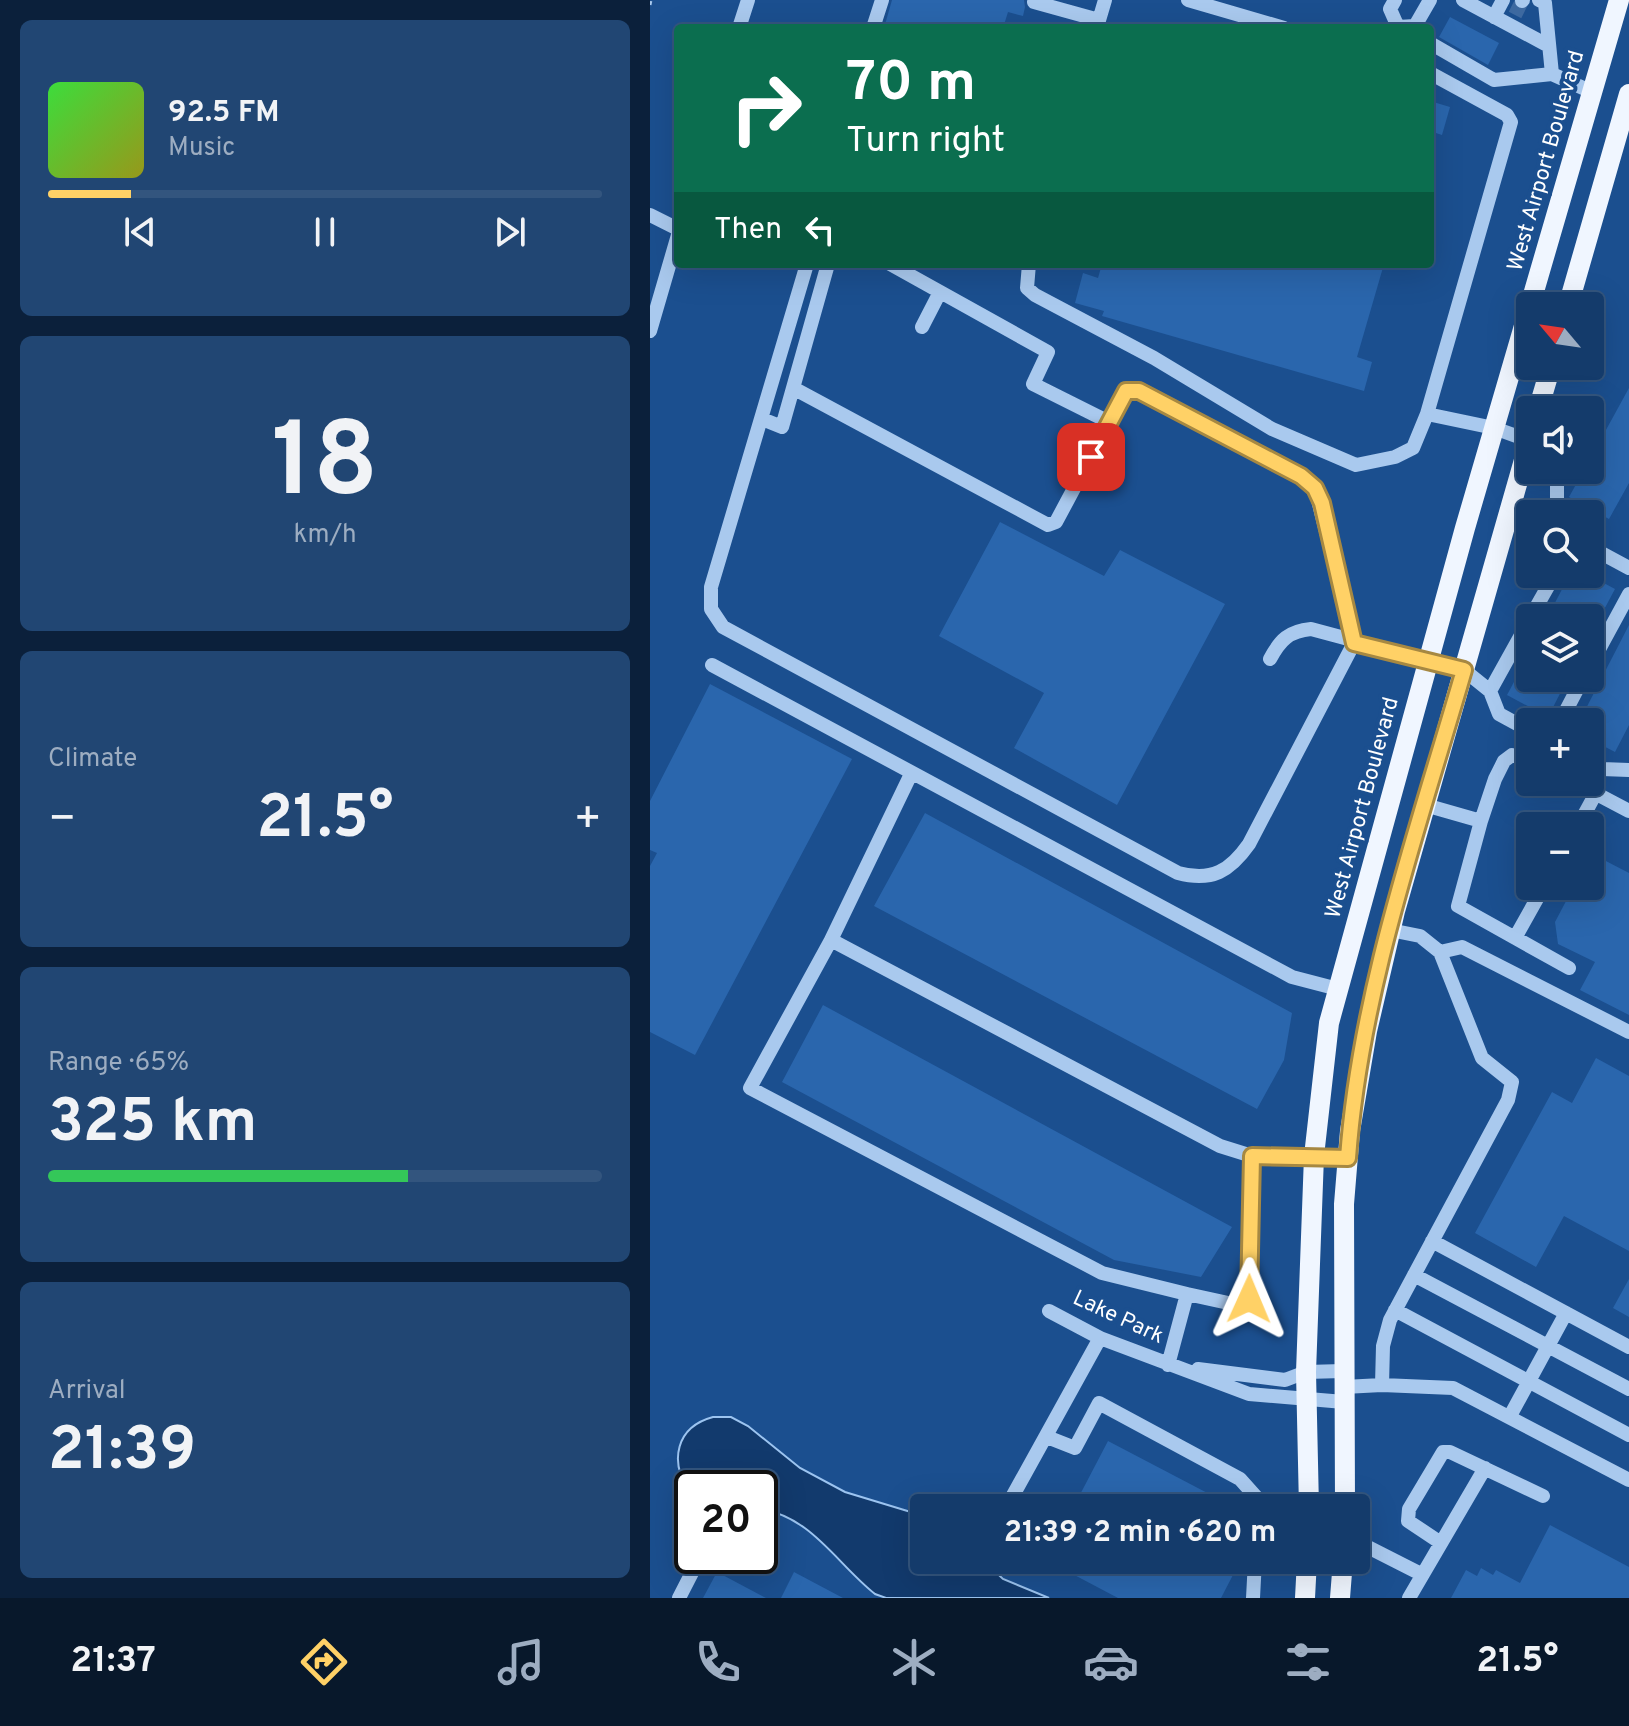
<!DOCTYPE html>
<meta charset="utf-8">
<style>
body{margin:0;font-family:Overpass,sans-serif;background:#214673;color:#f1f3f6;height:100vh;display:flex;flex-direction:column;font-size:30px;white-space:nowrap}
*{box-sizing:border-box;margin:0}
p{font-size:26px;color:#9dadc1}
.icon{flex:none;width:44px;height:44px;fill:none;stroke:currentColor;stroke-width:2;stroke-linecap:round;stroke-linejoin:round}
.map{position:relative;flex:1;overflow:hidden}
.drawer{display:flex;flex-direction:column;gap:20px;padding:20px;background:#0b203b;width:650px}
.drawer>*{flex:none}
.top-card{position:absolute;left:24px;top:24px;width:760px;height:244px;border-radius:8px;box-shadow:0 8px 32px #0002,0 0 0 2px #33557e;background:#0b6e4f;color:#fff;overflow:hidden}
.needle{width:52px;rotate:299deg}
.buttons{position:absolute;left:866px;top:292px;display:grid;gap:16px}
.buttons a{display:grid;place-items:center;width:88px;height:88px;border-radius:8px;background:#143b6b;box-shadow:0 8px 32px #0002,0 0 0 2px #33557e;font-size:40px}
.speed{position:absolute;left:24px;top:1470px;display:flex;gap:16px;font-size:40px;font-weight:700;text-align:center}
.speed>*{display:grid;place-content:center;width:104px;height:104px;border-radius:50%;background:#143b6b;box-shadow:0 8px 32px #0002,0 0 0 2px #33557e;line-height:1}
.speed .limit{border:4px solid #111;border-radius:12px;background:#fff;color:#111}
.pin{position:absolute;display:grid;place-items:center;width:68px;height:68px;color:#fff;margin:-34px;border-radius:16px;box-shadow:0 4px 12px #0006}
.me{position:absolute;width:88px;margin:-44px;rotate:1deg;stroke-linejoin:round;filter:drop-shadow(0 0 6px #0008)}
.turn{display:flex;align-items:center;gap:28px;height:168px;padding:0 40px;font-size:36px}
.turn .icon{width:104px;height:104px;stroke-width:2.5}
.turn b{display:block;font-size:56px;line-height:68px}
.then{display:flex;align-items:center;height:76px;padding:0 40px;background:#0003;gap:16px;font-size:30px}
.big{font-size:60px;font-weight:700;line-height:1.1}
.drawer .card{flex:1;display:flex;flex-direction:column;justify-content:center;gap:12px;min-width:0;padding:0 28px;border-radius:12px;background:#214673}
.drawer .dial{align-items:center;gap:0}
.dial b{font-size:104px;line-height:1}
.song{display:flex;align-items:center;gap:24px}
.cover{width:96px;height:96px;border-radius:12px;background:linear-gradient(135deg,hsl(120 70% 55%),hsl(60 70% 35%))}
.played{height:8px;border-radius:4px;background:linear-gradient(90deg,#ffd166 15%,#33557e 15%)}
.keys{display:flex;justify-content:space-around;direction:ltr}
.heat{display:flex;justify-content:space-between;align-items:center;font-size:44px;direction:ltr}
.charge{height:12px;border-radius:6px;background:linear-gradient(90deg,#34c759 65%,#33557e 0)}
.trip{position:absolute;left:260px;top:1494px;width:460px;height:80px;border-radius:8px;background:#143b6b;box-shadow:0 8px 32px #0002,0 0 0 2px #33557e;font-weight:700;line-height:80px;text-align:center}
.dock{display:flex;height:128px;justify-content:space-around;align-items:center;background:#08182b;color:#9dadc1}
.dock .icon{width:56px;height:56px}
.dock .on{color:#ffd166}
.dock b{font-size:36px;color:#f1f3f6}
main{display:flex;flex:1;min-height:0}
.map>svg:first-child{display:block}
.water{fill:#123a6d;stroke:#9cc4f0;stroke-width:2}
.building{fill:#2a66ad}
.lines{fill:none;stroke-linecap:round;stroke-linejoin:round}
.minor-tunnel{stroke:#3d69a0;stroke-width:14;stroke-dasharray:14 7;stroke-linecap:butt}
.path{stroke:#a9c9ee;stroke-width:3;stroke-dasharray:4 6;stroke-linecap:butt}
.minor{stroke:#a9c9ee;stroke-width:14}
.major{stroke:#f0f6ff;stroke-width:20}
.route-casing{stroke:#a68842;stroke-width:20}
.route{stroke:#ffd166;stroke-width:14}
.labels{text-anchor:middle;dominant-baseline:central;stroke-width:8;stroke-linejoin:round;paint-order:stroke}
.street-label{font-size:22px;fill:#fff;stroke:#1b4f8f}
</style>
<main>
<section class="drawer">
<div class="card">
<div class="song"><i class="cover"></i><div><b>92.5 FM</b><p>Music</p></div></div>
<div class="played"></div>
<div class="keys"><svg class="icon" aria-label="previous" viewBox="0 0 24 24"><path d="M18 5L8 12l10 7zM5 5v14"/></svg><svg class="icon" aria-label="pause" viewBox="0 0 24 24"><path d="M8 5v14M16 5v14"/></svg><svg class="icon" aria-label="next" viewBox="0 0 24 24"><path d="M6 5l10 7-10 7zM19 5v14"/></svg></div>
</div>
<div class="card dial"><b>18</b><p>km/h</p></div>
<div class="card"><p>Climate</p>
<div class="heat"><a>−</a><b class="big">21.5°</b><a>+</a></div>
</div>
<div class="card"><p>Range · 65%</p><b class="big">325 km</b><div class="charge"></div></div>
<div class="card"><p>Arrival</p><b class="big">21:39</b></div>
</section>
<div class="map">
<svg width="979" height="1598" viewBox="0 0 979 1598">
<rect width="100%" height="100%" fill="#1b4f8f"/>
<path class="water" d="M63,1417h18l17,9 52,42 45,24 79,24v44h59l20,19 46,19h-163l-11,-4c-39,-31 -63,-77 -115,-85v-21l-71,3c-20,-30 -13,-64 24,-74z"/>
<path class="building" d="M242,0h132l1,7 -2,9 -15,-4 -5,16h-119z
M800,17l49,26 -11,22 -49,-28z
M780,101l20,6 -8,28 -12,-4z
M452,264h282l-27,93 15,5 -8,29 -262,-75 2,-5 -29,-8 8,-30 15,5z
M979,388v95l-20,36 -40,-22 15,-27h6v-11z
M350,522l104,54 16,-26 105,54 -108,201 -103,-57 30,-55 -105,-57z
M920,574h17l28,15 -25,47v-18h-43z
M979,625v100l-14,27 -25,-13v-17h-11z
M880,652v26h38l-20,39 -41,-22z
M60,684l142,75 -157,296 -45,-23v-166l7,-13 -7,-3v-49z
M275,813l367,200 -8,47 -27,49 -383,-203z
M952,859l27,14v142l-49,-25 15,-28 -37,-18 -3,-22 19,-36h16v-22z
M173,1005l409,222 -31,50 -87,-17 -332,-178z
M946,1058l33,18v175l-65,-35 -28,51 -61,-34 77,-141 20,11z
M979,1279v38l-16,-9z
M458,1441l107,56 -6,11h-136z
M900,1525l79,42v31h-178l15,-28 11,6 4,-8 12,7 3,-5 24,13z
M396,1560h165l23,13 -13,25h-103z
M67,1572l49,26h-63z
M144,1572l49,26h-62z"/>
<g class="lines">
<path class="minor-tunnel" d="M865,15l7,-14"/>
<path class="path" d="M0,5l1,-5"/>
<path class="minor" d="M538,0l96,28
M745,0l-5,9 8,18 17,-1
M813,0l86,46
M889,0l6,3 7,71 40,18
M872,1l1,-1
M384,2l65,18
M844,17l9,-17
M765,26l15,-26
M447,27l8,-27
M89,28l9,-28
M223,28l9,-28
M780,43l64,37 58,-6
M0,215l28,14
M240,264l158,88 -15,32 76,38
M379,264l-2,24 8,7 119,63 118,71 84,36 39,-8 18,-9 14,-34 67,14 36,13
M272,327l18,-35
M0,331l28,-96
M143,388l255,137 8,-3 70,-131h13l162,85 14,12 39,155 -105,201c-19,27 -37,38 -71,29l-455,-246 -12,-18v-22l96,-323
M777,414l84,-292 -4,-7 -77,-42
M112,419l20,8 46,-163
M907,514v-44
M940,547l39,21
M880,618l25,-44
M620,659c10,-19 19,-28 41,-30l153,41 26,21 9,23 31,17
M62,665l580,312 46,12
M940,666l39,-72
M840,691l40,-72
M910,722l23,-44
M940,762l12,7 27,1
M261,774l-80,166 389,206 32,10 96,2
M924,782l55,29
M775,805l56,16 14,-42 9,-18 8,-6 18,4
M831,821l-23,85 111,62
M928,826l18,-33
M865,938l29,-52
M181,940l-81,148 352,185 85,21
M790,952l22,-5 167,85
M782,1241l197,106
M764,1275l215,114
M745,1310l234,125
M399,1311l51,27 149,56 95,8
M518,1365l19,-71 55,12 7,-7 3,-143
M548,1369l87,11 21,-8 37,-1
M732,1385l71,3 176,92
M694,1387l38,-2 1,-39 7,-26 118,-220 4,-18 -30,-24 -42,-106 -20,-16 -30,-6
M860,1416l56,-103
M397,1437l28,11 24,-45 141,76 17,19v10
M356,1508l94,-170
M706,1541l65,33
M791,1543l-33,-22 1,-12 34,-57h7l93,44
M29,1598l20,-39
M603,1598l2,-38
M759,1598l76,-130"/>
<path class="major" d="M918,306l61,-212
M888,410l13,-44
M659,1508l-3,-136 8,-216 15,-133 136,-495 154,-528
M695,1508l-1,-304 6,-73 17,-100 28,-120 135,-472
M655,1598l2,-38
M690,1598l3,-38"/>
</g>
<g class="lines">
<defs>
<path id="route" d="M441,457l35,-66h13l162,85 14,12 7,15 32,140 110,27c-46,159 -104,322 -116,488l-96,-2 -3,143"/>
</defs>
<use href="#route" class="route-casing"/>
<use href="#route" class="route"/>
</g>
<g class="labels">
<g class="street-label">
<text transform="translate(897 161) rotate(-74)">West Airport Boulevard</text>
<text transform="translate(713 808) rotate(-75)">West Airport Boulevard</text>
<text transform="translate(468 1318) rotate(25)">Lake Park</text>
</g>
</g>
</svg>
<div class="buttons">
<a><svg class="needle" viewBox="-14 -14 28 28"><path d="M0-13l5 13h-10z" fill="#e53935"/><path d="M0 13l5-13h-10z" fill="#9dadc1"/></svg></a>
<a><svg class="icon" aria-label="sound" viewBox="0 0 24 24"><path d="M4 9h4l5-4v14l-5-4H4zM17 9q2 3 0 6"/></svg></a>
<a><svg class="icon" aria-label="search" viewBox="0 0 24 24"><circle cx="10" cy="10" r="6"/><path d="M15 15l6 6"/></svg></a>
<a><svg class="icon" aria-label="layers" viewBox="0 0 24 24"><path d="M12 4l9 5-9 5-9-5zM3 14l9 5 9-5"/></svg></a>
<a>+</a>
<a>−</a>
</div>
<div class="speed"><div class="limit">20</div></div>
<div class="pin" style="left:441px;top:457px;background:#d93025"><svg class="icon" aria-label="arrive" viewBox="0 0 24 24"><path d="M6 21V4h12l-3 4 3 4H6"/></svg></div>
<svg class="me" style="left:599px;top:1299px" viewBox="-20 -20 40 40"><path d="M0-17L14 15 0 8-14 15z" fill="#ffd166" stroke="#fff" stroke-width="4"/></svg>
<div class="trip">21:39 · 2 min · 620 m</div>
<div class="top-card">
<div class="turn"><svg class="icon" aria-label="right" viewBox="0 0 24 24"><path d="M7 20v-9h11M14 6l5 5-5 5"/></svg><div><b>70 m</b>Turn right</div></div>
<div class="then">Then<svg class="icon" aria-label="left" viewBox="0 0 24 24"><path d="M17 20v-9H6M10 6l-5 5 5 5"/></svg></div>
</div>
</div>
</main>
<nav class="dock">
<b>21:37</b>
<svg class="icon on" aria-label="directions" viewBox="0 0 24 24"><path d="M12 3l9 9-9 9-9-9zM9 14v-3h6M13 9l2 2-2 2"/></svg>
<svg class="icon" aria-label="music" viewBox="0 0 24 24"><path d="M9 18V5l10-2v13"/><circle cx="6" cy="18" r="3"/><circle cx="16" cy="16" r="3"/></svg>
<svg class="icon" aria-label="phone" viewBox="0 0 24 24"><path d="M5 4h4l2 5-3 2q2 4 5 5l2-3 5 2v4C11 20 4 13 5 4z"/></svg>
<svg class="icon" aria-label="climate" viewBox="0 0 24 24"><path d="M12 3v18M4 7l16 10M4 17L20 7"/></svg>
<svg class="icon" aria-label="car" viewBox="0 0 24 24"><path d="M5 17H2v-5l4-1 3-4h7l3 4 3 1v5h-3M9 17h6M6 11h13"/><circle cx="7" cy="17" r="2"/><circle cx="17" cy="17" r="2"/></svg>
<svg class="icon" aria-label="filters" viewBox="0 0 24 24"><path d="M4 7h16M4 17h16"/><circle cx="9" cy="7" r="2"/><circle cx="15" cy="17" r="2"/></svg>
<b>21.5°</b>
</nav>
